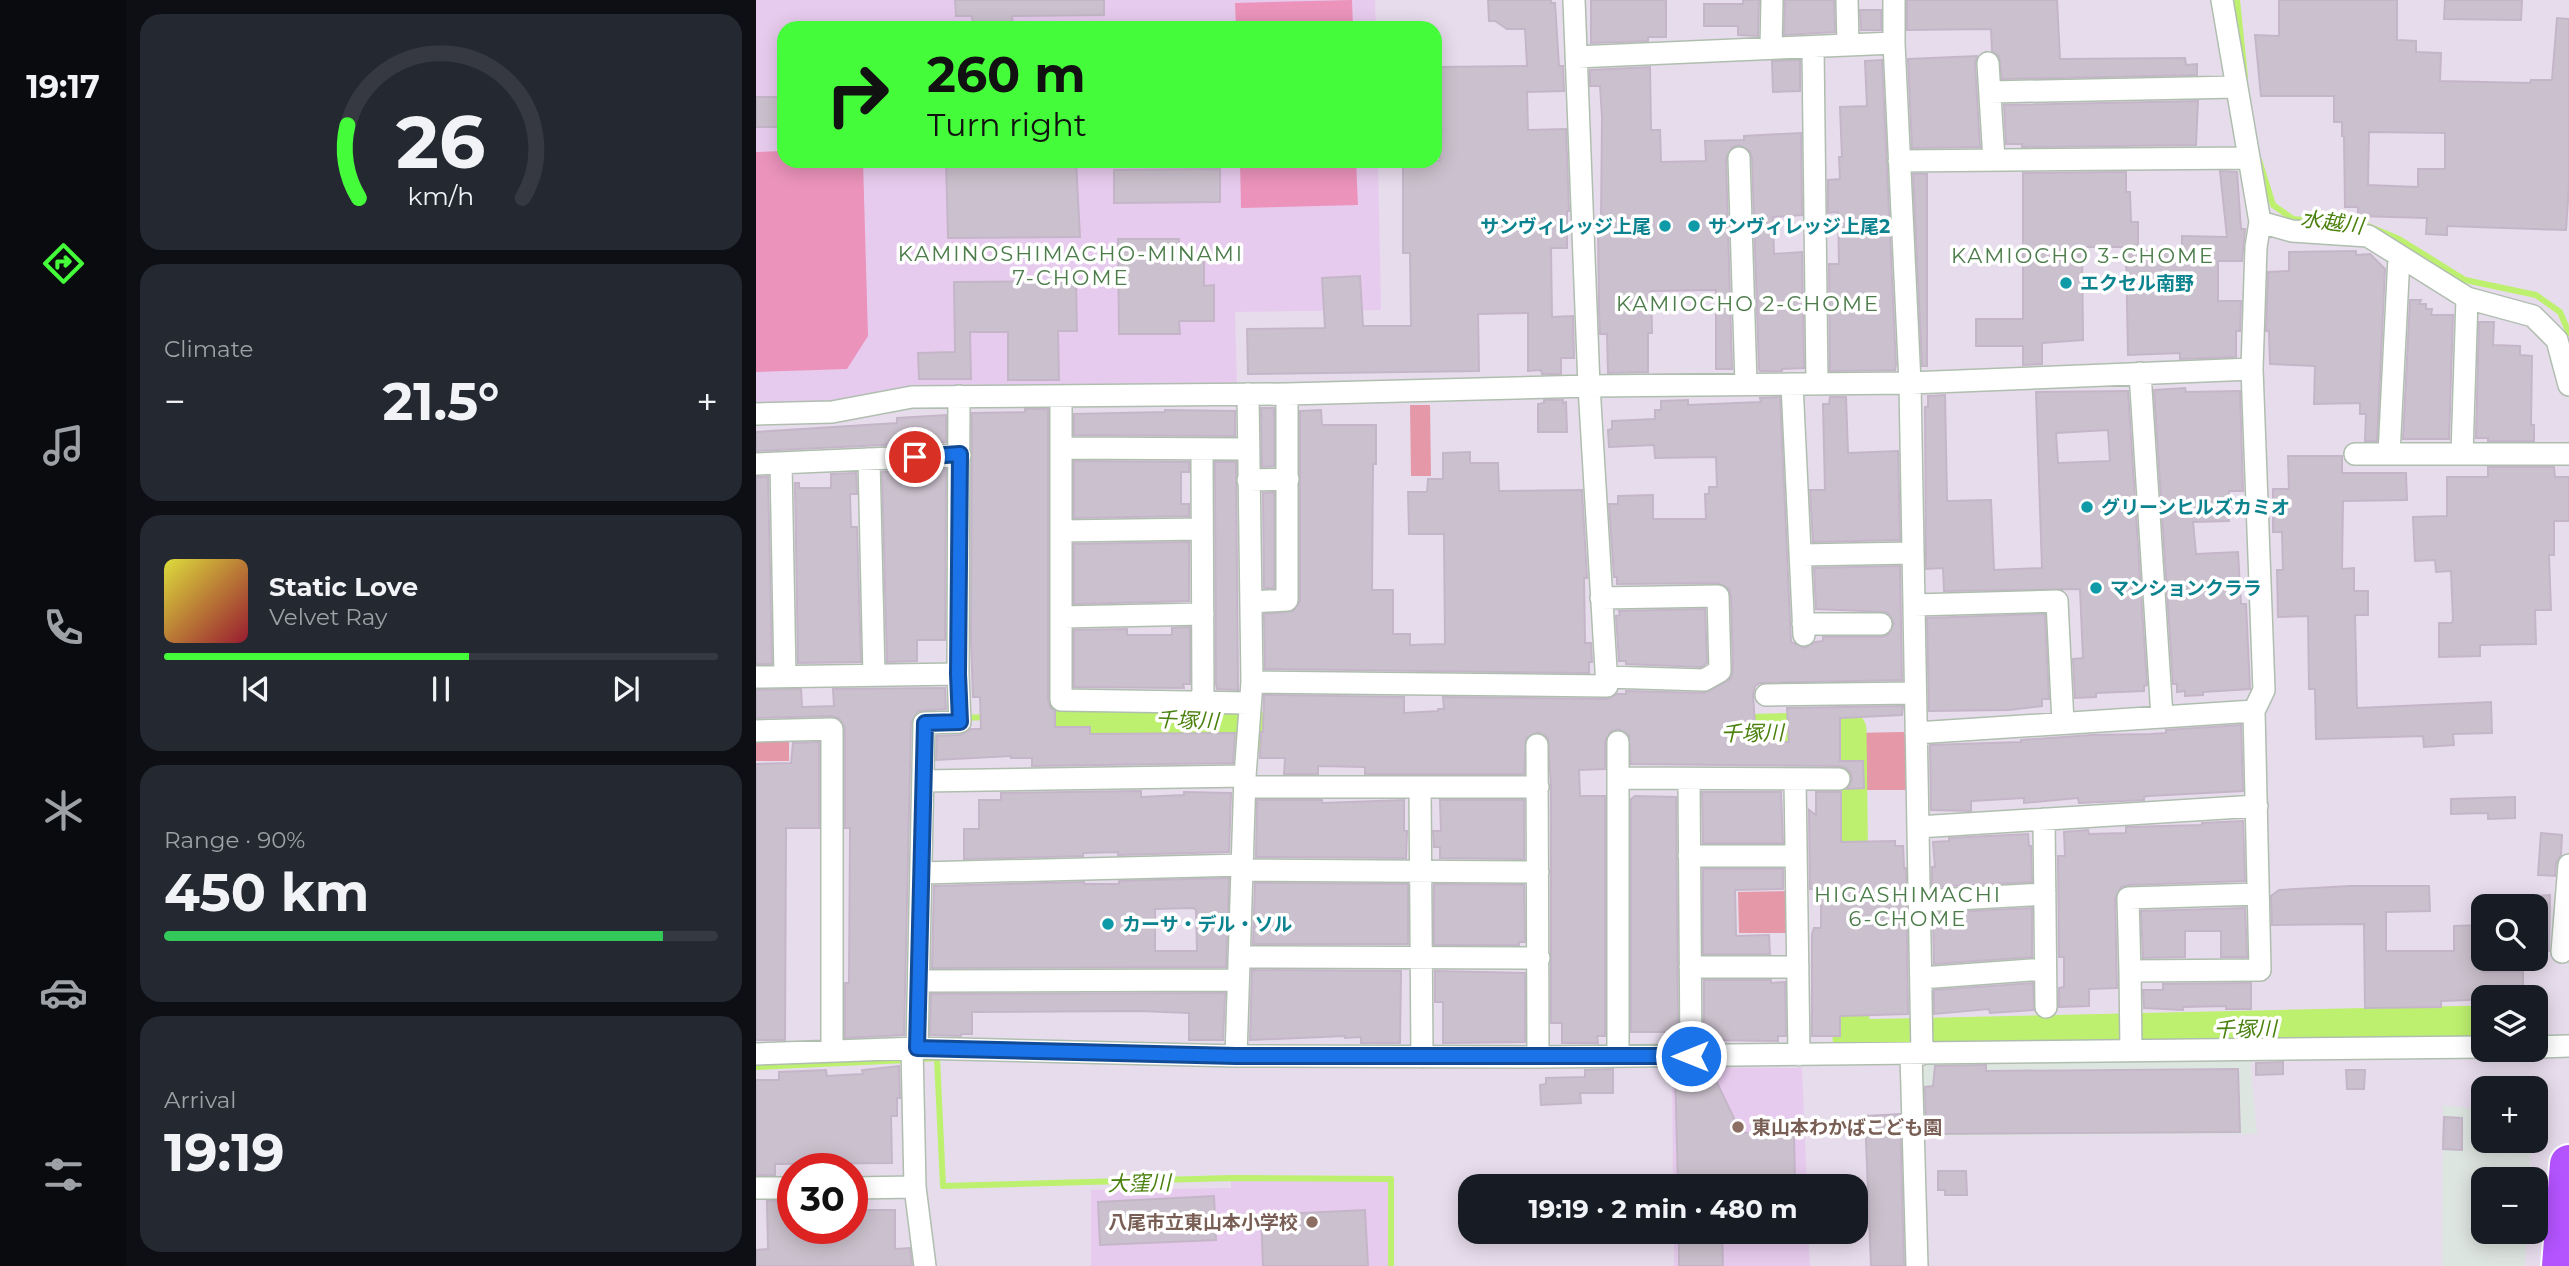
<!DOCTYPE html>
<meta charset="utf-8">
<style>
body{margin:0;font-family:Montserrat,"Noto Sans JP",sans-serif;background:#242831;color:#f1f3f6;height:100vh;display:flex;flex-direction:column;font-size:26px;white-space:nowrap}
*{box-sizing:border-box;margin:0}
p{font-size:23px;color:#9ea1a6}
.icon{flex:none;width:38px;height:38px;fill:none;stroke:currentColor;stroke-width:2;stroke-linecap:round;stroke-linejoin:round}
.map{position:relative;flex:1;overflow:hidden}
.panel{display:flex;flex-direction:column;gap:14px;padding:14px;background:#0d0f14;width:630px}
.panel>*{flex:none}
.hud{position:absolute;left:21px;top:21px;width:665px;height:147px;border-radius:21px;box-shadow:0 4px 18px #0003;background:#45fc3a;color:#111;overflow:hidden}
.buttons{position:absolute;left:1715px;top:894px;display:grid;gap:14px}
.buttons a{display:grid;place-items:center;width:77px;height:77px;border-radius:14px;background:#171b24;box-shadow:0 4px 18px #0003;font-size:35px}
.speed{position:absolute;left:21px;top:1153px;display:flex;gap:14px;font-size:35px;font-weight:700;text-align:center}
.speed>*{display:grid;place-content:center;width:91px;height:91px;border-radius:50%;background:#171b24;box-shadow:0 4px 18px #0003;line-height:1}
.speed .limit{border:10px solid #d22;background:#fff;color:#111}
.pin{position:absolute;display:grid;place-items:center;width:60px;height:60px;color:#fff;margin:-30px;border:4px solid #fff;border-radius:50%;box-shadow:0 2px 7px #0007}
.me{position:absolute;width:77px;margin:-38px;rotate:270deg;stroke-linejoin:round;filter:drop-shadow(0 0 5px #0008)}
.turn{display:flex;align-items:center;gap:24px;height:147px;padding:0 35px;font-size:32px}
.turn .icon{width:91px;height:91px;stroke-width:2.5}
.turn b{display:block;font-size:49px;line-height:60px}
.big{font-size:52px;font-weight:700;line-height:1.1}
.panel .card{flex:1;display:flex;flex-direction:column;justify-content:center;gap:10px;min-width:0;padding:0 24px;border-radius:21px;background:#242831}
.panel .dial{align-items:center;gap:0}
.dial svg{height:182px;overflow:visible;fill:none;stroke:#363941;stroke-width:7;stroke-linecap:round;text-anchor:middle}
.dial text{fill:#f1f3f6;stroke:none}
.song{display:flex;align-items:center;gap:21px}
.cover{width:84px;height:84px;border-radius:10px;background:linear-gradient(135deg,hsl(60 70% 55%),hsl(350 70% 35%))}
.played{height:7px;border-radius:4px;background:linear-gradient(90deg,#45fc3a 55%,#363941 55%)}
.keys{display:flex;justify-content:space-around;direction:ltr}
.heat{display:flex;justify-content:space-between;align-items:center;font-size:38px;direction:ltr}
.charge{height:10px;border-radius:5px;background:linear-gradient(90deg,#34c759 90%,#363941 0)}
.trip{position:absolute;left:702px;top:1174px;width:410px;height:70px;border-radius:21px;background:#171b24;box-shadow:0 4px 18px #0003;font-weight:700;line-height:70px;text-align:center}
main{display:flex;flex:1;min-height:0}
.tab-bar{display:flex;flex-direction:column;width:126px;justify-content:space-around;align-items:center;background:#090b0e;color:#9ea1a6}
.tab-bar .icon{width:49px;height:49px}
.tab-bar .current{color:#45fc3a}
.tab-bar b{font-size:32px;color:#f1f3f6}
.map>svg:first-child{display:block}
.industrial{fill:#dde5e0}
.education{fill:#e7cbee}
.green{fill:#e498a8}
.pitch{fill:#eb93bb}
.lines{fill:none;stroke-linecap:round;stroke-linejoin:round}
.stream{stroke:#bdf06e;stroke-width:6}
.river{stroke:#bdf06e;stroke-width:37}
.building{fill:#cbc1ce;stroke:#c4b6c8;stroke-width:2;fill-rule:evenodd}
.street-casing{stroke:#b0beb0;stroke-width:24}
.highway-casing{stroke:#fff;stroke-width:42}
.street{stroke:#fff;stroke-width:21}
.highway{stroke:#b454ff;stroke-width:38}
.route-casing{stroke:#114b97;stroke-width:18}
.route{stroke:#1a73e8;stroke-width:12}
.culture-dot{fill:#0f9aa8;stroke:#fff;stroke-width:2.5}
.education-dot{fill:#8d6e63;stroke:#fff;stroke-width:2.5}
.labels{text-anchor:middle;dominant-baseline:central;stroke-width:7;stroke-linejoin:round;paint-order:stroke}
.culture-label{font-size:19px;font-weight:bold;fill:#0d838f;stroke:#fff;text-anchor:start}
.education-label{font-size:19px;font-weight:bold;fill:#785e54;stroke:#fff;text-anchor:start}
.water-label{font-size:21px;font-style:italic;fill:#4a810d;stroke:#fff}
.neighbourhood-label{font-size:21px;letter-spacing:2px;fill:#4c7c4a;stroke:#fff}
</style>
<main>
<nav class="tab-bar">
<b>19:17</b>
<svg class="icon current" aria-label="directions" viewBox="0 0 24 24"><path d="M12 3l9 9-9 9-9-9zM9 14v-3h6M13 9l2 2-2 2"/></svg>
<svg class="icon" aria-label="music" viewBox="0 0 24 24"><path d="M9 18V5l10-2v13"/><circle cx="6" cy="18" r="3"/><circle cx="16" cy="16" r="3"/></svg>
<svg class="icon" aria-label="phone" viewBox="0 0 24 24"><path d="M5 4h4l2 5-3 2q2 4 5 5l2-3 5 2v4C11 20 4 13 5 4z"/></svg>
<svg class="icon" aria-label="climate" viewBox="0 0 24 24"><path d="M12 3v18M4 7l16 10M4 17L20 7"/></svg>
<svg class="icon" aria-label="car" viewBox="0 0 24 24"><path d="M5 17H2v-5l4-1 3-4h7l3 4 3 1v5h-3M9 17h6M6 11h13"/><circle cx="7" cy="17" r="2"/><circle cx="17" cy="17" r="2"/></svg>
<svg class="icon" aria-label="filters" viewBox="0 0 24 24"><path d="M4 7h16M4 17h16"/><circle cx="9" cy="7" r="2"/><circle cx="15" cy="17" r="2"/></svg>
</nav>
<section class="panel">
<div class="card dial"><svg viewBox="0 0 100 80">
<path d="M14 69A42 42 0 1 1 86 69"/>
<path d="M14 69A42 42 0 0 1 9 37" stroke="#45fc3a"/>
<text x="50" y="56" font-size="32" font-weight="700">26</text>
<text x="50" y="72" font-size="11">km/h</text>
</svg></div>
<div class="card"><p>Climate</p>
<div class="heat"><a>−</a><b class="big">21.5°</b><a>+</a></div>
</div>
<div class="card">
<div class="song"><i class="cover"></i><div><b>Static Love</b><p>Velvet Ray</p></div></div>
<div class="played"></div>
<div class="keys"><svg class="icon" aria-label="previous" viewBox="0 0 24 24"><path d="M18 5L8 12l10 7zM5 5v14"/></svg><svg class="icon" aria-label="pause" viewBox="0 0 24 24"><path d="M8 5v14M16 5v14"/></svg><svg class="icon" aria-label="next" viewBox="0 0 24 24"><path d="M6 5l10 7-10 7zM19 5v14"/></svg></div>
</div>
<div class="card"><p>Range · 90%</p><b class="big">450 km</b><div class="charge"></div></div>
<div class="card"><p>Arrival</p><b class="big">19:19</b></div>
</section>
<div class="map">
<svg width="1813" height="1266" viewBox="0 0 1813 1266">
<rect width="100%" height="100%" fill="#e7dcec"/>
<path class="industrial" d="M1494,1059l7,75 -333,2 -3,-65 10,-11z
M1687,1105l40,5v31h48l-2,38 -46,1v52h44l-2,34h-83z"/>
<path class="education" d="M0,0h619l1,28h-592v133h594l3,149 -146,2 2,76 -481,21z
M916,1067l130,1 5,118h-134z
M475,1178l160,1v87h-300v-76l140,-2z
M918,1232h134l2,34h-136z"/>
<path class="green" d="M654,405h20l1,71h-20z
M1149,732l3,58h-55l-2,-57z
M0,736h33v25h-33z
M1035,891l1,42h-53l-1,-41z"/>
<path class="pitch" d="M596,0l1,28h-117l-1,-25z
M28,151v10h79l5,175 -21,33 -91,3v-220z
M484,161h116l2,44 -117,3z"/>
<g class="lines">
<path class="stream" d="M1481,0l8,77
M1503,160l14,45 20,14 58,6
M1612,226l31,13 66,41 71,15 24,17 9,21
M207,718l24,-1
M165,1059l16,-1 6,128 288,-8 160,1v87
M0,1067l151,-7"/>
<path class="river" d="M255,699l4,9 13,7 212,6 24,12 46,1
M721,737l66,1 305,-8 2,162
M1094,964l1,74 632,-14"/>
</g>
<path class="building" d="M199,0h149v15l-92,1 1,12h-40l-1,-12h-16z
M732,0h63v3h4l4,63h4l1,25 -37,1 1,38 38,-1 3,82h-2v37h-16l1,69 21,-1 1,42h-13v16h-19l-1,-4 -13,1v-58l-50,1 1,57 -231,3 -1,-45 78,-1 -3,-50 38,-2 3,50h48l-1,-73h-7v-92h37v-29h2l-5,-65 90,-1 -2,-37h-18l-12,-8h-6z
M835,0h75v37h-18v4l-57,2z
M987,0h16l-1,36 -20,-1v-9h-34v-22h39z
M1029,0h49l1,32 -51,3z
M1151,0h150l3,59 125,-1 1,7 11,-1v11l-195,4 -3,-23 -7,-5 -1,-22 -84,1z
M1523,0h118v40l19,1v11l25,1 -1,28 90,2 1,-3h21l5,-62 12,1v166l-3,45 -119,-4v9l-21,-1 1,-16 -69,-2v-9h-13l-1,-71h-2v-14h-8v-26h-73l-6,-61 24,1zM1613,132l76,1v36h-27v18l-50,-2z
M1689,0h77l-1,20 -77,-1z
M1104,10h21v20h-20z
M1221,56l-2,8 5,83 -68,1 -4,-89z
M1044,60v31l-27,1 -1,-31z
M1126,60l14,305 -1,5 -65,1 -1,-107h10l-1,-52 -10,1v-33l12,-1 -1,-22h3l-2,-50 27,-1 -2,-45z
M894,67l1,63h9l1,32 45,-1 -1,-20 39,-1v-4l17,-1 40,-2 1,82 -29,2v7l1,30 28,-2 2,116 -22,1v2h-22l-1,-2 -7,-211 -2,-7 -11,-6 -7,2 -6,11 6,211h-16v-79l-65,1 1,42h-4v39l-40,1 -1,-39h-7l-1,-25 -1,-86h3l1,-106 -2,-31h-10v-16z
M0,97h28v30h-28z
M1442,101l-2,44 -174,2v-3h-16l-2,-39z
M190,161h130l4,76 -132,1z
M464,169v33l-106,1v-33z
M1464,171l17,1 4,57h4l-3,32h-24v40h23l-1,30h-4v26l-56,2v-6l-52,2 -2,-104 56,-1v-14l45,1z
M1370,172v20h4l1,30h7v25h-56l1,93 -41,3v21l-19,1v-19h-47v-27h47v-146z
M1157,174h14v192h-5z
M362,239h61v15h25v32l10,-1v36h-35l1,13h-61z
M1600,251v4l14,-1 15,15 -8,172h-12l1,-27h-6v-11l-46,1 1,-38 -45,-2 -1,-33h-3l2,-59 21,-1v-19z
M320,281l1,50h-19l1,49h-51v-48h-38l1,47h-52l-1,-26 37,-1 -1,-70z
M1654,300h11l-2,4h7v5h6l-1,6h22l-4,124h-46z
M1723,322h15l-1,23 27,1v9l12,1 -1,69h3v16h-46v-3h-12z
M1429,388l1,4 54,-1 3,100h-14v30l-36,1 3,32 42,-2 3,52h5l4,85 -47,3v3l-18,1v-5l-8,1v-8h-4l-19,-294z
M1372,391l19,294 -3,1v5l-48,2v4l-21,1 -2,-39 10,-1 -3,-69 -136,2 -1,-23 -17,1 -1,-162h3v-11l17,-1 2,106 44,-1 3,70 48,-2 -6,-176zM1352,430l2,31 -52,2 -2,-30z
M1024,397l11,245 14,6 10,-6 8,-1v-4h58l7,-2 6,-12 -7,-11 -71,-3 -2,-41 86,-2 2,114 -142,3 -5,3 -2,8 3,48h33l-2,-34 116,-2 -1,9 -62,3v43h23l1,27 -17,1 5,-9 -1,-7 -5,-5 -7,-2 -208,-2 -2,-29 -10,-6 -8,2 -6,10v28l-26,1 1,26h25v240h-8l1,7h-36v-20h-11v-237l-3,-48 -10,-6 -12,6 -2,36h-159v-7l-47,-1v8h-34l1,-16h-25l1,-26h2l1,-37 140,2v16l34,-2v-2h6l-1,-12 164,2 10,-5h9v-3l78,2 22,-11 5,-4 2,-7 -2,-75 -2,-7 -11,-6 -101,1v-7h-3l-5,-73h9v-8l35,-1v24h53l-1,-25h4v-7h8l-1,-30 -61,1 -1,-13 -45,2 -1,-17 4,-1v-8l43,-2v-9h6v-9l27,-1v5l73,-3 -1,-4z
M1074,397h16l2,56 50,-2 2,89 -87,2 -3,-52h15l-2,-86h6z
M788,400h19v3l3,-1 1,30h-29v-28l6,-1z
M505,408h13v58l-12,1z
M269,409h23v291l2,7 5,4v16h35v7l145,-1 -2,30 -201,3v-8h-21v-2l-75,4 1,-24 23,-1 11,-6h10l-1,-32h-7l-2,-55 1,-229 53,-1z
M409,410l70,1v25l-161,-1v-21l91,-2z
M565,410l1,15h54v39h-3l-1,126h21v44h17v11l35,-1 -1,-110h-35l-1,-42h19l1,-13h15v-26l27,-1v11h28l1,28 83,-1 5,88h-3l1,65h6l1,19h-3v11l-324,-4 -1,-55 29,-3 7,-10v-190z
M190,415v27l-190,9v-19l141,-9v-5z
M1532,456h54v17h64l1,27 -64,1 -1,68 12,-1v23h14v24h-13l2,93 134,-6 1,31 -39,1 1,11 -30,2 -1,-11 -107,3 -1,-50h-6l-1,-73 -30,1 -1,-47h6l-1,-38h-9v-43h16z
M318,461l115,1v10h-8v32h8v12l-115,2z
M459,462h21l2,228 -21,-1 -1,-5z
M1732,467h66l1,10h14v44h-15v34h-5l2,55h-16l1,34 -56,1v11l-41,1v-34h13l1,-4 -2,-48 -15,1 -1,-12 -20,1 -2,-44 34,-1v-39h41z
M190,469l-1,171h-28v21l-30,1 -5,-190z
M100,473l1,21h-7l1,33h6l4,135 -63,1 -3,-180h4v5h32v-14z
M0,477h12l4,187h-16z
M518,492v96h-10l-1,-95z
M433,542v59l-115,3v-60z
M949,609l2,54 -6,4 -75,-3v-3h-7l-3,-45 4,-1 -1,-4z
M1289,614l4,85h-7v7l-33,4 -80,1 -2,-93z
M434,627v57h-7l1,4 -110,-1v-57l53,-1v6h45v-7z
M189,688l1,21 -28,2 -7,12 -7,312 -59,3v-55h4l1,-148v-7h-5v-100l-6,-10 -7,-2 -76,2v-28l45,-1 1,18 32,-1 -1,-17z
M1485,725l2,66 -95,5 -4,1v3l-65,3 -1,-5 -54,5v-5l-53,3v10l-40,-1 -1,-65 91,-3v-2l71,-5 59,-1 15,-1v-3z
M63,742v86h-33l-1,212h-29v-276l35,-1 2,-20z
M385,791v6l43,-2v-3l47,1 -2,59 -111,3v-3l-35,1v3l-119,3v-30h15v-29h22v-7z
M946,792h79l2,51h-80z
M1060,792h25v50l54,-1v5h8l1,23 2,-1 2,146 -68,2v20h-28v-102l2,-6h7v-32h-5v-7h-6l-1,-79 7,5z
M879,796l41,1 2,235h-47v-233z
M1759,797v21l-27,1v-6l-37,1v-15z
M501,800h65v3l82,-3v31h3l-1,27 -150,-1z
M684,800h84v59l-84,-1v-11h-6l-1,-16h8z
M1487,821l2,60 -117,4 -7,2 -6,11 2,90 -28,1v17l-30,1v-19l5,-1v-30h-5l-1,-101h7l-1,-24 24,-2 1,4 37,-1v-6l76,-2v-2z
M1785,833l21,2 -1,20 -5,8 -1,13 -17,-1z
M1272,834l1,12h2l1,36 -100,5v-20h3l-2,-25 16,-1v-3z
M947,869h80v20l-48,1 1,46 33,-1 1,19h-67z
M473,878l-3,89 -294,1 2,-82 150,-4v2h35v-3zM437,908l3,2 1,41h-42v-42z
M499,883l153,1v60h-155z
M678,884l90,1 1,57h-6v3h-85z
M1594,886h79l1,25 -44,1v39h68v-25l29,-1v47h40v26l-82,3v6l-76,1 -1,-84 -92,1 -1,-29 8,-6z
M1794,895l-1,56h-13v-55z
M1276,908v49l-98,7 -1,-51z
M1489,908l2,49h-26v-26h-36v26l-42,1 -2,-47z
M496,970l149,1 -1,72h-39v-6l-16,1v-2l-95,4z
M679,971l90,2v69l-82,1v-41h-8z
M948,980h67v3l14,-1 1,54h-8v5l-74,-1z
M1277,983l1,27 -44,3 -1,-4 -55,5v-24z
M1495,983v26h-25v-3l-43,1v3l-39,-2 -1,-18h20v-6z
M469,993l-2,47h-34v-27l-49,-2 -168,1v22h-11v2l-31,-1 1,-41z
M1527,1062v12l-27,1v-12z
M1230,1065v6l252,-2 2,63 -306,2v-7l-8,1 -1,-41 8,-1 2,-20z
M143,1066l1,32h-3v18h-6l1,47 -117,1v11h-19v-95h23v-8l47,-2 1,6 16,-1 20,-1 -1,-4z
M954,1068l31,65 53,-1 1,54h-117l-3,-117z
M857,1069v24h-33l1,10 -40,2 -1,-20 6,-1v-6l39,-1v-7z
M1590,1070h19l-1,19h-17z
M1144,1114l4,152h-33l-6,-150z
M1688,1117l18,1v32l-19,-1z
M1182,1171h28l1,24h-22v-5h-7z
M458,1196l2,44 -116,5 -2,-43z
M11,1201h26v27h8v10l43,-1v-9h8v-18h43v39l15,-1 2,18h-156v-16l12,-1z
M609,1210l3,56h-105l-2,-51z
M923,1232h43l1,34h-44z"/>
<g class="lines">
<defs>
<path id="street" d="M1091,0l1,45
M1138,43l16,340 12,671
M1057,47l4,337
M1015,48l1,-48
M820,57l318,-14v-43
M1232,63l6,97
M1234,92l246,-5
M983,158l7,226
M1143,161l350,-3
M1504,222l32,9 76,5 99,62 66,18 24,24 12,45
M1384,373l22,344
M1036,384l12,251
M305,396v304l189,3
M0,414l76,-2 80,-15 375,-3 302,-8 321,-3 342,-14
M305,448l187,1
M446,449l1,253
M1599,454h214
M1633,454l10,-197
M1706,454l5,-156
M113,459l5,216
M25,463l4,214
M0,464l204,-9
M492,480l40,-1
M305,531l141,-2
M1044,555l113,-2
M845,598l117,-2 2,75 -16,9 -98,-3
M495,602l36,-2v-206
M1158,605l143,-4 6,122
M305,617l142,-3
M1047,624h78
M202,674l1,-278
M0,677l202,-3 2,48 -36,1 -7,325
M496,682l355,4 -18,-300 -15,-386
M1010,695l149,-2
M0,731l76,-2v322
M1160,733l338,-22
M862,742v314
M781,745l1,312
M862,778l221,1
M933,779l2,277
M1039,779l4,276
M167,781l322,-5
M489,787h293
M664,787l2,270
M1288,819l2,188
M1162,827l339,-21
M933,856h107
M486,870l296,2
M165,873l321,-8
M1164,901l125,-7
M1806,952l7,-87
M483,957l300,1
M934,967h108
M1374,971l-2,-73 130,-4
M1165,978l124,-9
M163,981l319,-1
M1780,1047l33,-1
M156,1048l3,139 10,79
M1375,1050l-1,-79 130,-1 -6,-259 10,-21 -12,-321 4,-122 4,-25 -38,-222
M0,1054l161,-6 319,8 302,1 945,-10
M1155,1054l6,212
M480,1056l9,-280 7,-94 -4,-288
M0,1188h37
M96,1188l63,-1"/>
<path id="highway" d="M1805,1266l8,-102"/>
</defs>
<use href="#street" class="street-casing"/>
<use href="#highway" class="highway-casing"/>
<use href="#street" class="street"/>
<use href="#highway" class="highway"/>
</g>
<g class="lines">
<defs>
<path id="route" d="M159,457l45,-3 -2,220 2,48 -35,1 -8,325 319,8h455"/>
</defs>
<use href="#route" class="route-casing"/>
<use href="#route" class="route"/>
</g>
<g class="culture-dot">
<circle cx="909" cy="226" r="7"/>
<circle cx="938" cy="226" r="7"/>
<circle cx="1310" cy="283" r="7"/>
<circle cx="1331" cy="507" r="7"/>
<circle cx="1340" cy="588" r="7"/>
<circle cx="352" cy="924" r="7"/>
</g>
<g class="education-dot">
<circle cx="982" cy="1127" r="7"/>
<circle cx="556" cy="1222" r="7"/>
</g>
<g class="labels">
<g class="culture-label">
<text x="895" y="226" text-anchor="end">サンヴィレッジ上尾</text>
<text x="952" y="226">サンヴィレッジ上尾2</text>
<text x="1324" y="283">エクセル南野</text>
<text x="1345" y="507">グリーンヒルズカミオ</text>
<text x="1354" y="588">マンションクララ</text>
<text x="366" y="924">カーサ・デル・ソル</text>
</g>
<g class="education-label">
<text x="996" y="1127">東山本わかばこども園</text>
<text x="542" y="1222" text-anchor="end">八尾市立東山本小学校</text>
</g>
<g class="water-label">
<text transform="translate(1576 222) rotate(7)">水越川</text>
<text transform="translate(431 720) rotate(2)">千塚川</text>
<text transform="translate(996 733) rotate(-1)">千塚川</text>
<text transform="translate(1489 1029) rotate(-1)">千塚川</text>
<text transform="translate(383 1183) rotate(-1)">大窪川</text>
</g>
<g class="neighbourhood-label">
<text x="315" y="253">KAMINOSHIMACHO-MINAMI<tspan x="315" dy="24">7-CHOME</tspan></text>
<text x="1327" y="255">KAMIOCHO 3-CHOME</text>
<text x="992" y="303">KAMIOCHO 2-CHOME</text>
<text x="1152" y="894">HIGASHIMACHI<tspan x="1152" dy="24">6-CHOME</tspan></text>
</g>
</g>
</svg>
<div class="buttons">
<a><svg class="icon" aria-label="search" viewBox="0 0 24 24"><circle cx="10" cy="10" r="6"/><path d="M15 15l6 6"/></svg></a>
<a><svg class="icon" aria-label="layers" viewBox="0 0 24 24"><path d="M12 4l9 5-9 5-9-5zM3 14l9 5 9-5"/></svg></a>
<a>+</a>
<a>−</a>
</div>
<div class="speed"><div class="limit">30</div></div>
<div class="pin" style="left:159px;top:457px;background:#d93025"><svg class="icon" aria-label="arrive" viewBox="0 0 24 24"><path d="M6 21V4h12l-3 4 3 4H6"/></svg></div>
<svg class="me" style="left:935px;top:1056px" viewBox="-20 -20 40 40"><circle r="17" fill="#1a73e8" stroke="#fff" stroke-width="3"/><path d="M0-11L8 9 0 5-8 9z" fill="#fff"/></svg>
<div class="trip">19:19 · 2 min · 480 m</div>
<div class="hud">
<div class="turn"><svg class="icon" aria-label="right" viewBox="0 0 24 24"><path d="M7 20v-9h11M14 6l5 5-5 5"/></svg><div><b>260 m</b>Turn right</div></div>
</div>
</div>
</main>
